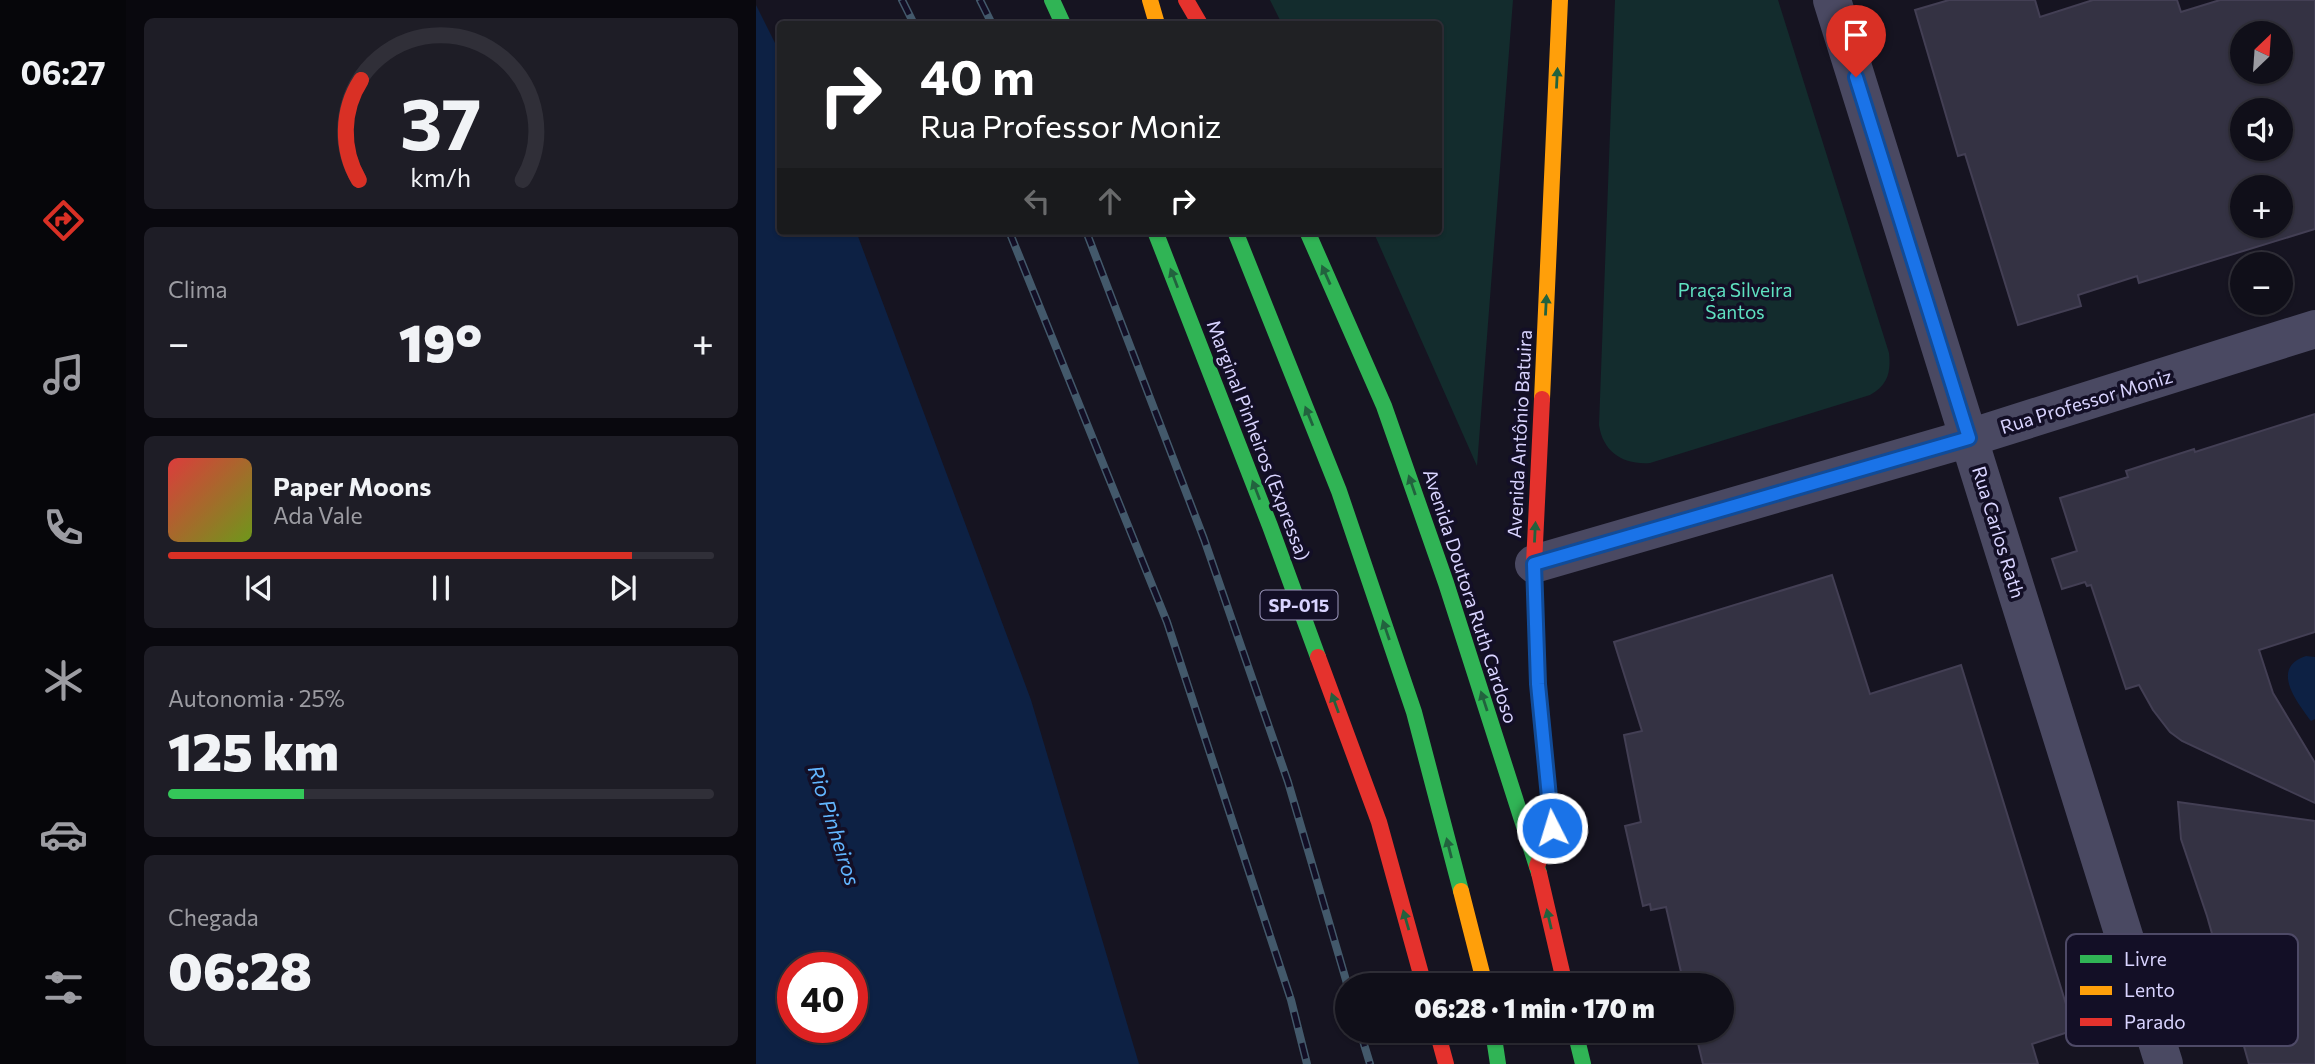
<!DOCTYPE html>
<html lang="pt">
<meta charset="utf-8">
<style>
body{margin:0;font-family:Commissioner,sans-serif;background:#1e1d26;color:#f1f3f6;height:100vh;display:flex;flex-direction:column;font-size:26px;white-space:nowrap}
*{box-sizing:border-box;margin:0}
p{font-size:23px;color:#9c9ca2}
.icon{flex:none;width:38px;height:38px;fill:none;stroke:currentColor;stroke-width:2;stroke-linecap:round;stroke-linejoin:round}
.map{position:relative;flex:1;overflow:hidden}
.details{display:flex;flex-direction:column;gap:18px;padding:18px;background:#09080e;width:630px}
.details>*{flex:none}
.banner{position:absolute;left:21px;top:21px;width:665px;height:214px;border-radius:7px;box-shadow:0 2px 5px #0004,0 0 0 2px #302f38;background:#202124;color:#fff;overflow:hidden}
.needle{width:46px;rotate:25deg}
.buttons{position:absolute;left:1474px;top:21px;display:grid;gap:14px}
.buttons a{display:grid;place-items:center;width:63px;height:63px;border-radius:50%;background:#100f19;box-shadow:0 2px 5px #0004,0 0 0 2px #302f38;font-size:35px}
.speed{position:absolute;left:21px;top:952px;display:flex;gap:14px;font-size:35px;font-weight:700;text-align:center}
.speed>*{display:grid;place-content:center;width:91px;height:91px;border-radius:50%;background:#100f19;box-shadow:0 2px 5px #0004,0 0 0 2px #302f38;line-height:1}
.speed .limit{border:10px solid #d22;background:#fff;color:#111}
.pin{position:absolute;display:grid;place-items:center;width:60px;height:60px;color:#fff;margin:-72px -30px;border-radius:50% 50% 50% 0;rotate:-45deg;box-shadow:0 0 7px #0007}
.pin .icon{rotate:45deg}
.me{position:absolute;width:77px;margin:-38px;rotate:355deg;stroke-linejoin:round;filter:drop-shadow(0 0 5px #0008)}
.turn{display:flex;align-items:center;gap:24px;height:147px;padding:0 28px;font-size:32px}
.turn .icon{width:91px;height:91px;stroke-width:2.5}
.turn b{display:block;font-size:49px;line-height:60px}
.lanes{display:flex;align-items:center;height:66px;padding:0 28px;background:#0003;justify-content:center;gap:35px;direction:ltr}
.lanes .off{opacity:.35}
.big{font-size:52px;font-weight:800;line-height:1.1}
.details .widget{flex:1;display:flex;flex-direction:column;justify-content:center;gap:10px;min-width:0;padding:0 24px;border-radius:10px;background:#1e1d26}
.details .dial{align-items:center;gap:0}
.dial svg{height:182px;overflow:visible;fill:none;stroke:#302f38;stroke-width:7;stroke-linecap:round;text-anchor:middle}
.dial text{fill:#f1f3f6;stroke:none}
.song{display:flex;align-items:center;gap:21px}
.cover{width:84px;height:84px;border-radius:10px;background:linear-gradient(135deg,hsl(0 70% 55%),hsl(80 70% 35%))}
.played{height:7px;border-radius:4px;background:linear-gradient(90deg,#d93025 85%,#302f38 85%)}
.keys{display:flex;justify-content:space-around;direction:ltr}
.heat{display:flex;justify-content:space-between;align-items:center;font-size:38px;direction:ltr}
.charge{height:10px;border-radius:5px;background:linear-gradient(90deg,#34c759 25%,#302f38 0)}
.trip{position:absolute;left:579px;top:973px;width:399px;height:70px;border-radius:35px;background:#100f19;box-shadow:0 2px 5px #0004,0 0 0 2px #302f38;font-weight:800;line-height:70px;text-align:center}
main{display:flex;flex:1;min-height:0}
.tab-bar{display:flex;flex-direction:column;width:126px;justify-content:space-around;align-items:center;background:#06060a;color:#9c9ca2}
.tab-bar .icon{width:49px;height:49px}
.tab-bar .active{color:#d93025}
.tab-bar b{font-size:32px;color:#f1f3f6}
.map>svg:first-child{display:block}
.green{fill:#132c2d}
.water{fill:#0d2144;fill-rule:evenodd}
.building{fill:#343243;stroke:#433f54;stroke-width:2;fill-rule:evenodd}
.lines{fill:none;stroke-linecap:round;stroke-linejoin:round}
.street{stroke:#4a4962;stroke-width:38}
.fast{stroke:#30b455;stroke-width:16}
.slow{stroke:#ff9f0a;stroke-width:16}
.jam{stroke:#e5322d;stroke-width:16}
.rail-casing{stroke:#43596b;stroke-width:8}
.rail{stroke:#130f26;stroke-width:5;stroke-dasharray:16;stroke-linecap:butt}
.oneway{fill:#22623e}
.route-casing{stroke:#114b97;stroke-width:18}
.route{stroke:#1a73e8;stroke-width:12}
.labels{text-anchor:middle;dominant-baseline:central;stroke-width:7;stroke-linejoin:round;paint-order:stroke}
.shield{fill:#130f26;stroke:#9e99be;stroke-width:2}
.shield-label{font-size:18px;font-weight:bold;fill:#d9d4ff}
.park-label{font-size:19px;fill:#5fe0c0;stroke:#130f26}
.street-label{font-size:19px;fill:#d9d4ff;stroke:#130f26}
.water-label{font-size:21px;font-style:italic;fill:#62b6ff;stroke:#130f26}
.key{fill:#130f26;stroke:#4e4a67;stroke-width:2}
.key-label{font-size:19px;fill:#d9d4ff}
</style>
<main>
<nav class="tab-bar">
<b>06:27</b>
<svg class="icon active" aria-label="directions" viewBox="0 0 24 24"><path d="M12 3l9 9-9 9-9-9zM9 14v-3h6M13 9l2 2-2 2"/></svg>
<svg class="icon" aria-label="music" viewBox="0 0 24 24"><path d="M9 18V5l10-2v13"/><circle cx="6" cy="18" r="3"/><circle cx="16" cy="16" r="3"/></svg>
<svg class="icon" aria-label="phone" viewBox="0 0 24 24"><path d="M5 4h4l2 5-3 2q2 4 5 5l2-3 5 2v4C11 20 4 13 5 4z"/></svg>
<svg class="icon" aria-label="climate" viewBox="0 0 24 24"><path d="M12 3v18M4 7l16 10M4 17L20 7"/></svg>
<svg class="icon" aria-label="car" viewBox="0 0 24 24"><path d="M5 17H2v-5l4-1 3-4h7l3 4 3 1v5h-3M9 17h6M6 11h13"/><circle cx="7" cy="17" r="2"/><circle cx="17" cy="17" r="2"/></svg>
<svg class="icon" aria-label="filters" viewBox="0 0 24 24"><path d="M4 7h16M4 17h16"/><circle cx="9" cy="7" r="2"/><circle cx="15" cy="17" r="2"/></svg>
</nav>
<section class="details">
<div class="widget dial"><svg viewBox="0 0 100 80">
<path d="M14 69A42 42 0 1 1 86 69"/>
<path d="M14 69A42 42 0 0 1 15 25" stroke="#d93025"/>
<text x="50" y="56" font-size="32" font-weight="700">37</text>
<text x="50" y="72" font-size="11">km/h</text>
</svg></div>
<div class="widget"><p>Clima</p>
<div class="heat"><a>−</a><b class="big">19°</b><a>+</a></div>
</div>
<div class="widget">
<div class="song"><i class="cover"></i><div><b>Paper Moons</b><p>Ada Vale</p></div></div>
<div class="played"></div>
<div class="keys"><svg class="icon" aria-label="previous" viewBox="0 0 24 24"><path d="M18 5L8 12l10 7zM5 5v14"/></svg><svg class="icon" aria-label="pause" viewBox="0 0 24 24"><path d="M8 5v14M16 5v14"/></svg><svg class="icon" aria-label="next" viewBox="0 0 24 24"><path d="M6 5l10 7-10 7zM19 5v14"/></svg></div>
</div>
<div class="widget"><p>Autonomia · 25%</p><b class="big">125 km</b><div class="charge"></div></div>
<div class="widget"><p>Chegada</p><b class="big">06:28</b></div>
</section>
<div class="map">
<svg width="1559" height="1064" viewBox="0 0 1559 1064">
<rect width="100%" height="100%" fill="#161421"/>
<path class="green" d="M514,0h243l-36,466 -104,-235h65v-207h-156z
M859,0h163l111,353c2,19 -1,32 -19,42l-220,68c-27,2 -47,-11 -51,-38z"/>
<path class="water" d="M0,5l24,48v178h76l175,469 108,364h-383zM37,968h59v59h-59z
M1550,656l9,1v62l-4,2c-13,-18 -42,-53 -5,-65z"/>
<path class="building" d="M1193,0h86l5,17 53,-17h84l4,12 39,-12h95v229l-176,54 -2,-7 -59,19 3,11 -63,19 -53,-171 -7,2 -43,-146zM1486,33h38v39h-38zM1486,110h38v39h-38zM1486,187h38v39h-38z
M1559,414v218l-56,18 14,43 42,70v40l-133,-62 -12,-9 -17,-22 -14,-25 -13,4 -35,-104 -4,1 -2,-4 -23,7 -10,-30 25,-8 -17,-53 68,-21 -2,-6 68,-22 1,3z
M1076,575l38,119 91,-29 113,365 -42,14 6,20h-335l-8,-33h27v-46h-38l-18,-78 -15,3 -1,-6 -7,2 -18,-80 16,-4 -17,-87 18,-4 -28,-89z
M1422,802l137,19v243h-66l-42,-148 -26,-77z"/>
<g class="lines">
<path class="street" d="M1076,0l332,1064
M778,564l435,-126 346,-109"/>
<path class="fast" d="M296,0l11,24
M399,231l115,295 48,131
M479,231l104,260 75,221 47,179
M551,231l77,175 62,177 93,290
M737,1031l5,33
M819,1031l8,33"/>
<path class="slow" d="M394,0l7,24
M786,399l18,-399
M705,891l24,94"/>
<path class="jam" d="M430,0l14,24
M562,657l61,165 45,163
M781,866l15,-38 -14,-144 -4,-120 8,-165
M783,873l26,112
M681,1031l9,33"/>
<defs>
<path id="rail" d="M146,0l12,24
M224,0l12,24
M253,231l158,391 124,378 16,64
M330,231l118,308 84,243 60,205
M604,1031l10,33"/>
</defs>
<use href="#rail" class="rail-casing"/>
<use href="#rail" class="rail"/>
</g>
<defs><path id="oneway-solid" d="M-6-.8H1V-3.2L6.5 0L1 3.2V.8H-6Z" transform="scale(1.75)"/></defs>
<g class="oneway">
<use href="#oneway-solid" transform="translate(801 78) rotate(-87)"/>
<use href="#oneway-solid" transform="translate(570 275) rotate(-114)"/>
<use href="#oneway-solid" transform="translate(418 278) rotate(-111)"/>
<use href="#oneway-solid" transform="translate(790 305) rotate(-87)"/>
<use href="#oneway-solid" transform="translate(553 416) rotate(-112)"/>
<use href="#oneway-solid" transform="translate(656 485) rotate(-109)"/>
<use href="#oneway-solid" transform="translate(500 490) rotate(-111)"/>
<use href="#oneway-solid" transform="translate(779 532) rotate(-87)"/>
<use href="#oneway-solid" transform="translate(630 630) rotate(-109)"/>
<use href="#oneway-solid" transform="translate(728 701) rotate(-108)"/>
<use href="#oneway-solid" transform="translate(579 703) rotate(-110)"/>
<use href="#oneway-solid" transform="translate(693 848) rotate(-104)"/>
<use href="#oneway-solid" transform="translate(793 919) rotate(-103)"/>
<use href="#oneway-solid" transform="translate(650 920) rotate(-106)"/>
</g>
<g class="lines">
<defs>
<path id="route" d="M796,828l-14,-144 -4,-120 435,-126 -113,-361"/>
</defs>
<use href="#route" class="route-casing"/>
<use href="#route" class="route"/>
</g>
<g class="labels">
<rect class="shield" x="504.5" y="590.5" width="77" height="29" rx="5"/>
<g class="shield-label">
<text x="543" y="605">SP-015</text>
</g>
<g class="park-label">
<text x="979" y="289">Praça Silveira<tspan x="979" dy="22">Santos</tspan></text>
</g>
<g class="street-label">
<text transform="translate(1330 401) rotate(-17)">Rua Professor Moniz</text>
<text transform="translate(763 434) rotate(-87)">Avenida Antônio Batuira</text>
<text transform="translate(503 440) rotate(69)">Marginal Pinheiros (Expressa)</text>
<text transform="translate(1243 532) rotate(73)">Rua Carlos Rath</text>
<text transform="translate(715 596) rotate(72)">Avenida Doutora Ruth Cardoso</text>
</g>
<g class="water-label">
<text transform="translate(79 825) rotate(72)">Rio Pinheiros</text>
</g>
</g>
<rect x="1310" y="934" width="232" height="112" rx="10" class="key"/>
<rect x="1324" y="955" width="32" height="8" fill="#30b455"/>
<rect x="1324" y="986" width="32" height="9" fill="#ff9f0a"/>
<rect x="1324" y="1018" width="32" height="8" fill="#e5322d"/>
<g class="key-label">
<text x="1368" y="966">Livre</text>
<text x="1368" y="997">Lento</text>
<text x="1368" y="1029">Parado</text>
</g>
</svg>
<div class="buttons">
<a><svg class="needle" viewBox="-14 -14 28 28"><path d="M0-13l5 13h-10z" fill="#e53935"/><path d="M0 13l5-13h-10z" fill="#9c9ca2"/></svg></a>
<a><svg class="icon" aria-label="sound" viewBox="0 0 24 24"><path d="M4 9h4l5-4v14l-5-4H4zM17 9q2 3 0 6"/></svg></a>
<a>+</a>
<a>−</a>
</div>
<div class="speed"><div class="limit">40</div></div>
<div class="pin" style="left:1100px;top:77px;background:#d93025"><svg class="icon" aria-label="arrive" viewBox="0 0 24 24"><path d="M6 21V4h12l-3 4 3 4H6"/></svg></div>
<svg class="me" style="left:796px;top:828px" viewBox="-20 -20 40 40"><circle r="17" fill="#1a73e8" stroke="#fff" stroke-width="3"/><path d="M0-11L8 9 0 5-8 9z" fill="#fff"/></svg>
<div class="trip">06:28 · 1 min · 170 m</div>
<div class="banner">
<div class="turn"><svg class="icon" aria-label="right" viewBox="0 0 24 24"><path d="M7 20v-9h11M14 6l5 5-5 5"/></svg><div><b>40 m</b>Rua Professor Moniz</div></div>
<div class="lanes"><svg class="icon off" aria-label="left" viewBox="0 0 24 24"><path d="M17 20v-9H6M10 6l-5 5 5 5"/></svg><svg class="icon off" aria-label="ahead" viewBox="0 0 24 24"><path d="M12 20V5M6 11l6-6 6 6"/></svg><svg class="icon" aria-label="right" viewBox="0 0 24 24"><path d="M7 20v-9h11M14 6l5 5-5 5"/></svg></div>
</div>
</div>
</main>
